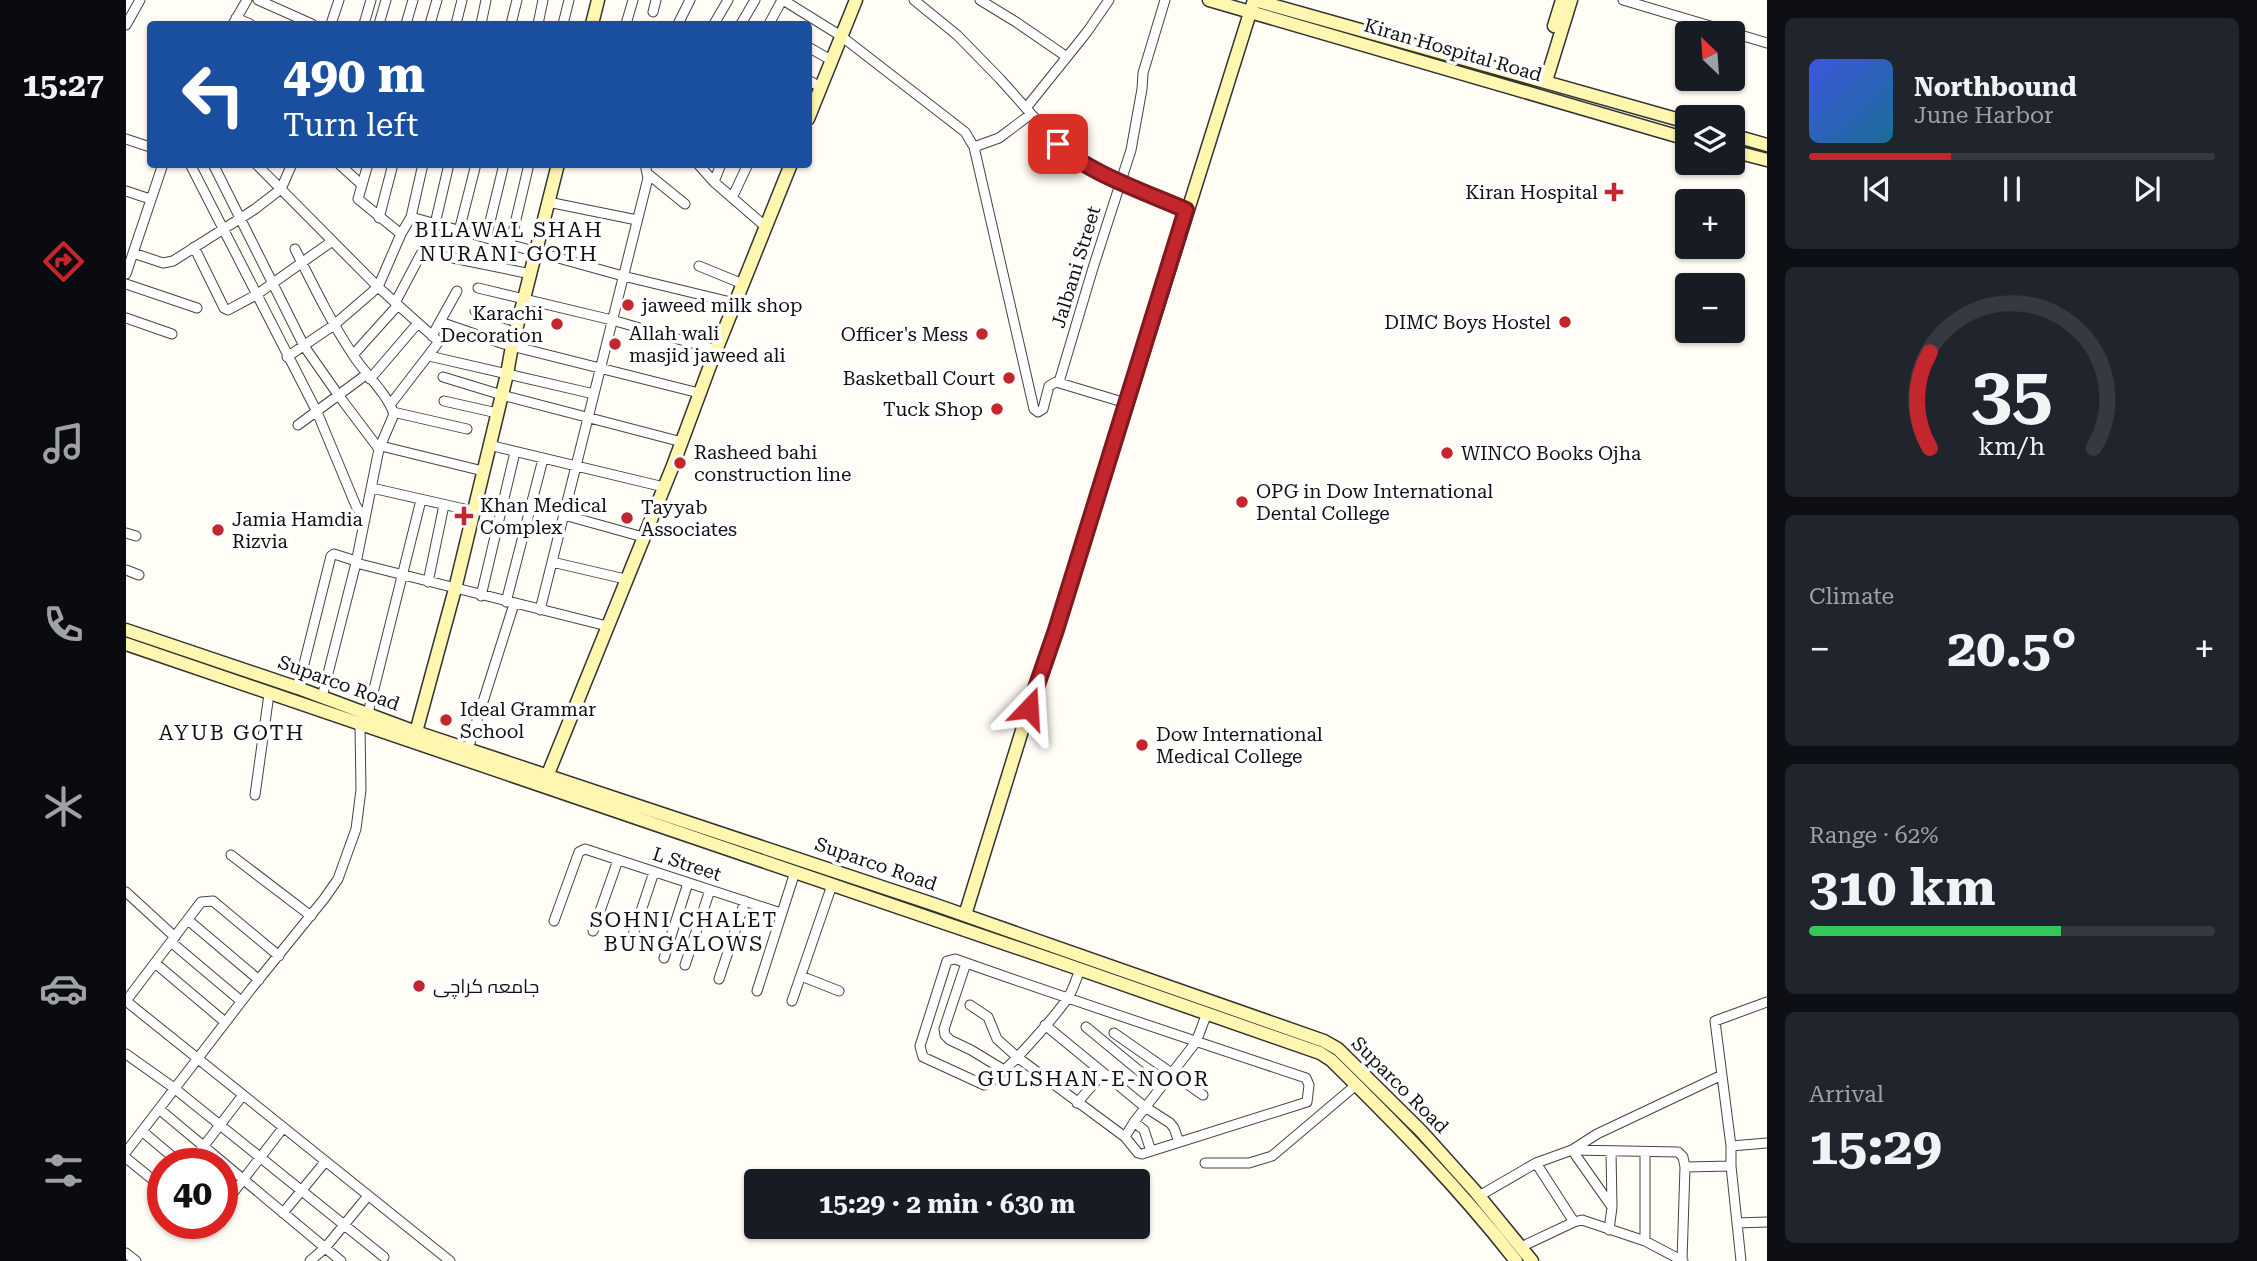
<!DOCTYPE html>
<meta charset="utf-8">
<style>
body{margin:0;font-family:"Roboto Serif",Cairo,serif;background:#20242c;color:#f1f3f6;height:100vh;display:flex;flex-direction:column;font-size:26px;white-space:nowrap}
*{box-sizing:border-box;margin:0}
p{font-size:23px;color:#9ea1a6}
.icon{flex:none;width:38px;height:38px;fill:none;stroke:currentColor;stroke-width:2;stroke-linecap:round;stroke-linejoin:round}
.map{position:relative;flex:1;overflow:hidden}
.side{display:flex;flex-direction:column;gap:18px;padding:18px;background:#0d0f14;width:490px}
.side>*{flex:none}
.guide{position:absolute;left:21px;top:21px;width:665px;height:147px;border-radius:7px;box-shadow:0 2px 5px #0004;background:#1a4fa0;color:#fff;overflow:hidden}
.needle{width:46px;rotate:335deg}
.tools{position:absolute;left:1549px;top:21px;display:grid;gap:14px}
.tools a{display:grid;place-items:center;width:70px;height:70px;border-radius:7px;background:#171b24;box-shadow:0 2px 5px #0004;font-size:35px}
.speed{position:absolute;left:21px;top:1148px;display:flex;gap:14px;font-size:35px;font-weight:700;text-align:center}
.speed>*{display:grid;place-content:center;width:91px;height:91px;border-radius:50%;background:#171b24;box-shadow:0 2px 5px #0004;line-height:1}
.speed .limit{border:10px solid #d22;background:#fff;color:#111}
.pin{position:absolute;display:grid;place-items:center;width:60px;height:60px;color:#fff;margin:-30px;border-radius:14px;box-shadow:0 4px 10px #0006}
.me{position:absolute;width:77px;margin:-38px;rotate:20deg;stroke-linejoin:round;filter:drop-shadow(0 0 5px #0008)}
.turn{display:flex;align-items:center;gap:24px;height:147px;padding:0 21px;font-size:32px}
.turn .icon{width:91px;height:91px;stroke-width:2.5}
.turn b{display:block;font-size:49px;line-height:60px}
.big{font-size:52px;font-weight:700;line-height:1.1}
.side .tile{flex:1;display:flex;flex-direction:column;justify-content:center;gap:10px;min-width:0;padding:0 24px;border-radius:10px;background:#20242c}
.side .dial{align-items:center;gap:0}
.dial svg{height:182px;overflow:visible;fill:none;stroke:#363941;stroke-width:7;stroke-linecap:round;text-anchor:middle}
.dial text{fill:#f1f3f6;stroke:none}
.song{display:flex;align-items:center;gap:21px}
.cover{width:84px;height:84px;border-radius:10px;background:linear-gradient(135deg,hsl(230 70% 55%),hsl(200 70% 35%))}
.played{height:7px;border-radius:4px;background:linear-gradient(90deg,#c4262e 35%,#363941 35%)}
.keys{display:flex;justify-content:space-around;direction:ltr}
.heat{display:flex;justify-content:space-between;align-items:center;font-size:38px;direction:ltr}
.charge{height:10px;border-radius:5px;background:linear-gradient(90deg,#34c759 62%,#363941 0)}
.trip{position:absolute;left:618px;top:1169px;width:406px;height:70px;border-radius:7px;background:#171b24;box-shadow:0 2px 5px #0004;font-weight:700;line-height:70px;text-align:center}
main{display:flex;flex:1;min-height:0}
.tab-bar{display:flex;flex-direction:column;width:126px;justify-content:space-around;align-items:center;background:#090b0e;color:#9ea1a6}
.tab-bar .icon{width:49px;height:49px}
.tab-bar .on{color:#c4262e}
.tab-bar b{font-size:32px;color:#f1f3f6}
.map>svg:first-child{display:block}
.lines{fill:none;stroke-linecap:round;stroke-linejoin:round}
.street-casing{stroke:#444;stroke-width:11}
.secondary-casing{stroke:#333;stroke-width:15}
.street{stroke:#fff;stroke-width:9}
.secondary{stroke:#fff6b0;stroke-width:12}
.route-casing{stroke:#7f191e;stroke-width:18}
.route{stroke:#c4262e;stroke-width:12}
.poi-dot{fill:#c4262e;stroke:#fff;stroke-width:2.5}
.labels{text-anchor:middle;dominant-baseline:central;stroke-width:7;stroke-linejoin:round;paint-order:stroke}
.street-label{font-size:19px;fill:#111;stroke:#fff}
.poi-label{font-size:19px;fill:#111;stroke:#fff;text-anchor:start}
.neighbourhood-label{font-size:21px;letter-spacing:2px;fill:#111;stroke:#fff}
</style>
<main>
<nav class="tab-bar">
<b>15:27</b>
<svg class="icon on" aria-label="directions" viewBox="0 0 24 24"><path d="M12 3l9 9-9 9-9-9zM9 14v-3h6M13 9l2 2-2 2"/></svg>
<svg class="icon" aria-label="music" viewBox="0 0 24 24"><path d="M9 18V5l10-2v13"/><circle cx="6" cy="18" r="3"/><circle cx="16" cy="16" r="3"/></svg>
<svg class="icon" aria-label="phone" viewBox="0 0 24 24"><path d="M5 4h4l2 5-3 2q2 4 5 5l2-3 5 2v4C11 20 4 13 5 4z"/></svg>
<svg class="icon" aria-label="climate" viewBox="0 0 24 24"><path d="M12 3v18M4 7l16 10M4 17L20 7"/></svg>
<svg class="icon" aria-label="car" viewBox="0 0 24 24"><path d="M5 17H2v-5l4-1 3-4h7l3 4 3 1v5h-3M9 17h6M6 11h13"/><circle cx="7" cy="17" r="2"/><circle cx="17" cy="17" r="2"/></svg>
<svg class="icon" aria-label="filters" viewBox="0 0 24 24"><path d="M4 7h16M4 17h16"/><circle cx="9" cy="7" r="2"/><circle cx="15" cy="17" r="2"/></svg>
</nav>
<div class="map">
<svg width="1641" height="1261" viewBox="0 0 1641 1261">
<rect width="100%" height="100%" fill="#fffdf5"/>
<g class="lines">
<defs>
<path id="street" d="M132,0l54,24
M657,0l58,36 124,96 9,15 60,262 4,3 5,-3 6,-23 7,-4 70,21
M788,0l43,35 43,44 68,76 19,11 99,44
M854,0l36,22 51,35
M1497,0l144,43
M527,12l3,-12
M110,18l14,6
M107,24l14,-24
M205,24l8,-24
M238,24l7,-24
M253,24l7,-24
M280,24l7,-24
M304,24l7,-24
M330,24l6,-24
M355,24l5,-24
M385,24l6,-24
M412,24l5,-24
M437,24l6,-24
M500,24l7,-24
M552,24l12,-24
M588,24l14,-24
M615,24l14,-24
M643,24l13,-24
M0,25l14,-25
M682,47l23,13
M682,80l12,7
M900,108l61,-76 22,-32
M0,139l24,8
M848,147l25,-9 32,-24
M64,164l127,248 39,94 9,14
M87,164l91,182 35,50 40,53
M130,164l122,123 59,53v4l-47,61
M213,164l23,21
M572,164l16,18 52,45
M522,174l37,30
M588,182l7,-18
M0,191l24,8
M606,198l16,-34
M422,202l89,18
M285,217l12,-53
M253,218l14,-54
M309,224l14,-60
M333,231l17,-67
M275,234l10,-17 212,59 112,27
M360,238l18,-74
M384,245l19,-81
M68,247l30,61 4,2 28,-15 75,-53
M169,249c18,36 36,73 58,106 13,20 33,37 41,59l-15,35 -23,114 -34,134
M7,253l30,10 10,-2 82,-52 26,-20 11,-25
M322,257l83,17
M573,266l44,18
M0,274l37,-110
M0,284l71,24
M352,288l134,32 104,30
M269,303l27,-51
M349,311l44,11
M0,318l46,16
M314,322l64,22 195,49
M306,336l25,-45
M227,355l45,-50
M303,356l165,38
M161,357l47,-32 44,-38 23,-53 -43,-35 10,-35
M317,377l59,18 180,47
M244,379l48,-56
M933,382l34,-114 38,-118 11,-61 1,-16 22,-73
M318,401l53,12
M267,412l74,17
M172,425l69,-51
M363,445l175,42
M255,446l102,25
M246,488l101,23
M438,515l79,22
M0,533l10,3
M426,562l73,17
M230,563l251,63
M0,570l13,5
M302,582l16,-77
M355,596l34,-144
M380,602l37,-143
M414,610l108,-432 -3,-14
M172,688l33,-132 3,-2 22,7
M242,713l53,-213
M342,749l46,-145
M129,795l14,-101
M105,855l80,61
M0,892l49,45
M62,920l71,60
M428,921l25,-69 6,-3 196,64
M467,931l25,-71
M45,942l70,59
M504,944l24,-72
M538,958l24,-75
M29,963l70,59
M840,963l-22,66 1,6 5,5 21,10 33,20
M559,965l25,-75
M954,969c-3,8 -6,18 -10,25 -9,16 -72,89 -86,91l-61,-28 -3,-11 27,-85 8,-2c116,41 234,80 351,119l3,7 -2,17 -165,52 -4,-1 -13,-16 9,-15 62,-80 11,-29
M675,976l38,15
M593,979l26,-78
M631,991l38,-119
M0,1001l324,260
M0,1001l75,-99 12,-1 66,55
M666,1001l40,-116
M844,1005l18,12 9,22 20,18 108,80
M919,1025l100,82 25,16 4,5 5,14
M960,1027l74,61
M988,1033l89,62
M0,1054l48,34 210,169
M951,1103l26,-30
M33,1109l182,152
M1008,1122l10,8 7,21
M16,1131l39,33
M1605,1146l36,-3
M0,1152l125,-163 73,-90 14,-20 18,-50 5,-39 -1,-65
M0,1158l37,30
M1079,1163h44l23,-7 84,-71
M1410,1163l38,59
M64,1164l53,-69
M1353,1196l57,-33 36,-13 106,2 5,5 2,10
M96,1207l61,-79
M1486,1207l-40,-57 25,-16 125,-59
M157,1213l42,-51
M76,1223h7
M1611,1223l30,-1
M1483,1230l3,-23 -1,-56
M1519,1241v-89
M1395,1247l53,-25 8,-2 63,21 38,20
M0,1253l10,8
M184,1261l15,-13 42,-51
M1556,1261l3,-94 46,-1
M1615,1261l-10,-95v-20l-16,-125 52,-19"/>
<path id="secondary" d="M1083,0l478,139
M1128,0l433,122
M466,24l6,-24
M1428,26l8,-26
M1420,81l25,-81
M682,119l48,-119
M1606,135l35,10
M1606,151l35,9
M0,630l172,58 118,44 517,172 391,137 14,8 83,82 53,59 58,71
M0,644l930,317 264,92 11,7c65,64 129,129 185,201
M290,732l39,-143 52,-215 5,-28 46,-182
M422,774l124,-306 39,-105 80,-199
M839,915l64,-207 27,-78 198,-630"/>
</defs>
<use href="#street" class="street-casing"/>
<use href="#secondary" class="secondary-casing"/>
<use href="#street" class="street"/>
<use href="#secondary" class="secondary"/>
</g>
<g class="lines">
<defs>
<path id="route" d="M903,708l27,-78 130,-420c-36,-16 -101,-38 -128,-66"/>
</defs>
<use href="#route" class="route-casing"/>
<use href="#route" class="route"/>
</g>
<g class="poi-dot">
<path d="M1484.5 181.5h7v7h7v7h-7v7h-7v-7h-7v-7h7z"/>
<circle cx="502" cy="305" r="7"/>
<circle cx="1439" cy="322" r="7"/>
<circle cx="431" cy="324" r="7"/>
<circle cx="856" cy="334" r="7"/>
<circle cx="489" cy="344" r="7"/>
<circle cx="883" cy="378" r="7"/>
<circle cx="871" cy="409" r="7"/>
<circle cx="1321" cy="453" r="7"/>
<circle cx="554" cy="463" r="7"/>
<circle cx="1116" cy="502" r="7"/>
<path d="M334.5 505.5h7v7h7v7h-7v7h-7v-7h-7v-7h7z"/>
<circle cx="501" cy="518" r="7"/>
<circle cx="92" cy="530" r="7"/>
<circle cx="320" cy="720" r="7"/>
<circle cx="1016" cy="745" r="7"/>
<circle cx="293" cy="986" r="7"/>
</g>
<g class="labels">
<g class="street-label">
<text transform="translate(1327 50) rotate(16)">Kiran Hospital Road</text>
<text transform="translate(950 267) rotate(-73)">Jalbani Street</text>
<text transform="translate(213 683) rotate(20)">Suparco Road</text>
<text transform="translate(561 864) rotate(18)">L Street</text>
<text transform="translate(750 864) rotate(19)">Suparco Road</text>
<text transform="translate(1274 1085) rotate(45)">Suparco Road</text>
</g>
<g class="poi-label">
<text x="1472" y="192" text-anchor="end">Kiran Hospital</text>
<text x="516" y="305">jaweed milk shop</text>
<text x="417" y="313" text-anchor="end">Karachi<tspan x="417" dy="22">Decoration</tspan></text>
<text x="1425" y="322" text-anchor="end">DIMC Boys Hostel</text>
<text x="503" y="333">Allah wali<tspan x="503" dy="22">masjid jaweed ali</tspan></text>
<text x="842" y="334" text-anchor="end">Officer's Mess</text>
<text x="869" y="378" text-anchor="end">Basketball Court</text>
<text x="857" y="409" text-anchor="end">Tuck Shop</text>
<text x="568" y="452">Rasheed bahi<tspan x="568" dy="22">construction line</tspan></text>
<text x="1335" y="453">WINCO Books Ojha</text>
<text x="1130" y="491">OPG in Dow International<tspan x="1130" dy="22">Dental College</tspan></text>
<text x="354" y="505">Khan Medical<tspan x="354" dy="22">Complex</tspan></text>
<text x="515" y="507">Tayyab<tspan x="515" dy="22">Associates</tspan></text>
<text x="106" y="519">Jamia Hamdia<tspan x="106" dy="22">Rizvia</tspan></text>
<text x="334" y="709">Ideal Grammar<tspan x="334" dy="22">School</tspan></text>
<text x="1030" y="734">Dow International<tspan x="1030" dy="22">Medical College</tspan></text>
<text x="307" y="986">جامعہ کراچی</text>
</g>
<g class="neighbourhood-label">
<text x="383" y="230">BILAWAL SHAH<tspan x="383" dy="24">NURANI GOTH</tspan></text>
<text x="106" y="733">AYUB GOTH</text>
<text x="558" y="920">SOHNI CHALET<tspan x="558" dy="24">BUNGALOWS</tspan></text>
<text x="968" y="1079">GULSHAN-E-NOOR</text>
</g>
</g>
</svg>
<div class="tools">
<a><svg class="needle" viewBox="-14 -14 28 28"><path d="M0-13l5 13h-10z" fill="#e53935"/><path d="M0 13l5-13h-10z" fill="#9ea1a6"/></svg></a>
<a><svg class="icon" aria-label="layers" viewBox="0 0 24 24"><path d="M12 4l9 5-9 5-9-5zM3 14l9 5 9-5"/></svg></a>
<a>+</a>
<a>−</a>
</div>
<div class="speed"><div class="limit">40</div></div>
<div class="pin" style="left:932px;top:144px;background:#d93025"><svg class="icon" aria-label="arrive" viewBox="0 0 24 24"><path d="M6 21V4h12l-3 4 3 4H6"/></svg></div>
<svg class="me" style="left:903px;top:708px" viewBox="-20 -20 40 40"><path d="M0-17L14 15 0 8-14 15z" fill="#c4262e" stroke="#fff" stroke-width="4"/></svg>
<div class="trip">15:29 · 2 min · 630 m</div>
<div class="guide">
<div class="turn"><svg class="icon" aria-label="left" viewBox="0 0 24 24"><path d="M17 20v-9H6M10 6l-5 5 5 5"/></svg><div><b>490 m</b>Turn left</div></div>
</div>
</div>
<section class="side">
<div class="tile">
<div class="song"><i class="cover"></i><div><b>Northbound</b><p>June Harbor</p></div></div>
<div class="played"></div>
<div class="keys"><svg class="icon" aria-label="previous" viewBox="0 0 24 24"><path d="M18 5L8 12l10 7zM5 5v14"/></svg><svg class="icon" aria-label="pause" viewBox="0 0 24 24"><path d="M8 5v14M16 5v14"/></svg><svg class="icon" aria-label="next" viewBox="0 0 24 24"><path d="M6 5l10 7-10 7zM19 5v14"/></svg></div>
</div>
<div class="tile dial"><svg viewBox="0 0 100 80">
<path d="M14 69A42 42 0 1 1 86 69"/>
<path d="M14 69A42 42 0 0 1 14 27" stroke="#c4262e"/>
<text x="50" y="56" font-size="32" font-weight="700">35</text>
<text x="50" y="72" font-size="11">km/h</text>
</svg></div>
<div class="tile"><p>Climate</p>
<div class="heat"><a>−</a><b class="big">20.5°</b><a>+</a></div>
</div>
<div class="tile"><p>Range · 62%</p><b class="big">310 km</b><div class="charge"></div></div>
<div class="tile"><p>Arrival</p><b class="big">15:29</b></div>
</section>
</main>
